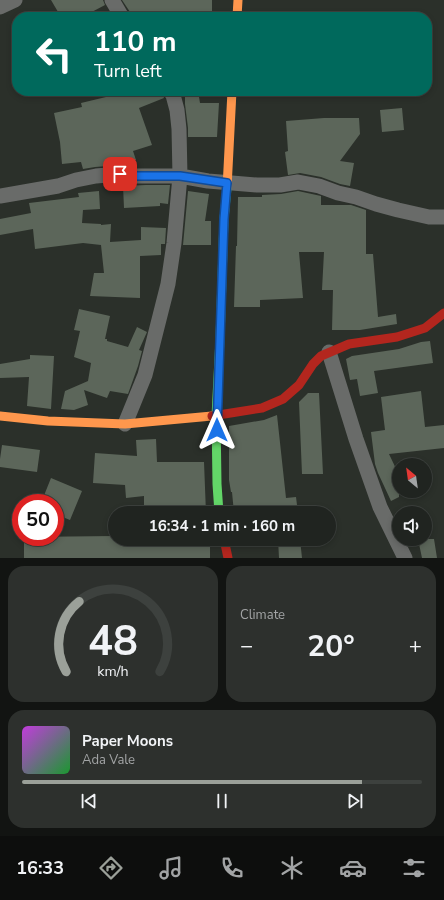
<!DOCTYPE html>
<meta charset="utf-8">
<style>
body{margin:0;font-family:"Nunito Sans",sans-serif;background:#2d302d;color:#f1f3f6;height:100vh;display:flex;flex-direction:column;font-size:15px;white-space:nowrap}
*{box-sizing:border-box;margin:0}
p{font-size:13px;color:#a2a4a5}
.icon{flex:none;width:22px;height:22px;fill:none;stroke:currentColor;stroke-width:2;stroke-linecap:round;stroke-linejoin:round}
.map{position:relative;height:558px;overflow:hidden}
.details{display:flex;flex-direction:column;gap:8px;padding:8px;background:#121412;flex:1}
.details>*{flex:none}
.top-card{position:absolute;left:12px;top:12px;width:420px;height:84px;border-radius:16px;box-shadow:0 2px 6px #0003,0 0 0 1px #3d413e;background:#00695c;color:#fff;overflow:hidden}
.needle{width:26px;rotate:331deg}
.fabs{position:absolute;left:392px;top:458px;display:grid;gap:8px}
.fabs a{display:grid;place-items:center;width:40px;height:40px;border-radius:50%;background:#202420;box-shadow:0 2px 6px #0003,0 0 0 1px #3d413e;font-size:20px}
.speed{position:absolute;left:12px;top:494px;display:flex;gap:8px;font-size:20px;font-weight:700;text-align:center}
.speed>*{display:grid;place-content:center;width:52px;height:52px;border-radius:50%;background:#202420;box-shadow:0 2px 6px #0003,0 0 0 1px #3d413e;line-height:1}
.speed .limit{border:6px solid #d22;background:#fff;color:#111}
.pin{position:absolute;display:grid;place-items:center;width:34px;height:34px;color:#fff;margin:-17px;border-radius:8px;box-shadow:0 2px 6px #0006}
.me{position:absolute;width:44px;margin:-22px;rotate:0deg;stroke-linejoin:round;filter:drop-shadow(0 0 3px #0008)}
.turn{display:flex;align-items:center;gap:14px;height:84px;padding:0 16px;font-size:18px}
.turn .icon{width:52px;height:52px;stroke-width:2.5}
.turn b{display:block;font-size:28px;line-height:34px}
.big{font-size:30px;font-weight:700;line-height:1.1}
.details .card{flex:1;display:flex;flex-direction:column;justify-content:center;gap:6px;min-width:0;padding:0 14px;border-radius:16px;background:#2d302d}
.details .dial{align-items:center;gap:0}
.dial svg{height:104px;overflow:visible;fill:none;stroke:#3d413e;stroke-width:7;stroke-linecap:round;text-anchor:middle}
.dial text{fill:#f1f3f6;stroke:none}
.song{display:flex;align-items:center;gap:12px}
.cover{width:48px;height:48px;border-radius:6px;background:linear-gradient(135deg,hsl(290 70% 55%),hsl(130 70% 35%))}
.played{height:4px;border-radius:2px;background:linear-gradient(90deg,#9ba099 85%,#3d413e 85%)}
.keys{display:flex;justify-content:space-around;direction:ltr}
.heat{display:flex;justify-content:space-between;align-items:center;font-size:22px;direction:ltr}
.details .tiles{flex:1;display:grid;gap:8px;grid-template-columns:1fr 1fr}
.card:last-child{grid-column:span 2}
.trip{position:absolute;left:108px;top:506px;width:228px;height:40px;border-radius:20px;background:#202420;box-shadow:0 2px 6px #0003,0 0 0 1px #3d413e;font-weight:700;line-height:40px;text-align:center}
.tab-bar{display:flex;height:64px;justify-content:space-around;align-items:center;background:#0d0e0d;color:#a2a4a5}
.tab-bar .icon{width:28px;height:28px}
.tab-bar .on{color:#9ba099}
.tab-bar b{font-size:18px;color:#f1f3f6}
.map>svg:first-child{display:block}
.building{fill:#5c665a}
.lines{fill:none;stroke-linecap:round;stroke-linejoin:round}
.street{stroke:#696b69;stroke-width:15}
.fast{stroke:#63d668;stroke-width:9}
.slow{stroke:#ff974d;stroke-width:9}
.jam{stroke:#b3261e;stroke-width:9}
.route-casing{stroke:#114b97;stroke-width:10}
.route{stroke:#1a73e8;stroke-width:7}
</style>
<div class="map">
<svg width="444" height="558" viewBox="0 0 444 558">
<rect width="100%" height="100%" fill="#2b302a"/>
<path class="building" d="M51,0h52l2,5 -17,9 -2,-3 -10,6h-15z
M122,0h90v17h-81l-1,-5z
M104,91h57l3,7 -25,10 13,37 -19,6 3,9 -15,5 -26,2 -12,2 -2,-7 -19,2 -2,-22 -6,-29 28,-6 -1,-4 25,-6z
M185,91h13l2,12h19l-2,34h-29v-9l-3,-24z
M402,108l2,22 -22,2 -2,-22z
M324,118h35l1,16 -20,27 14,2 -4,23 -10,-2 -19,-7 -21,-4 -12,2 -3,-23 3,-1 -2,-30z
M146,185h24l-2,19 -8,-1v3l-36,2 -1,-22z
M99,191l1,18 -17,1 -1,13 19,1v1l10,-1 -1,18 31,-2v-13l25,1 -1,16h-4v11l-21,1v42l-50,-2 4,-23h10l-3,-28 -18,-2 -48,6 -2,-20 -33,6v-16l31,-6 -2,-10 50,-6 -1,-4z
M188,191l21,3 -4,27h6v24h-28z
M298,191l23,5v9h30l15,5v44h7l5,63 18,-3 1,10 -37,6h-28l1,-40h-11l2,-38h-25l4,46 -43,2v7h-26l2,-61h1l1,-49h24v-2l19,-1z
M79,309l31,7 -5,23h2v2l21,6 9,-20 10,5 -8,18 3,1 -4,15 -10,28 -18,-3 -3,7 -23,-8 4,15 -14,5 -13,-1 4,-18 23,-10 3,-18 -17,-6 6,-26 -6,-1z
M430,341l3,22 -59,8 4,22 -18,3 -3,-17 -7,1 -4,-21 6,-3 47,-7 22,-7z
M30,355l24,1 -3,53 -24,-3 2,-29 -29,1v-14l30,-5z
M421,391l4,36 19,-2v23l-55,6 10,21v22l-8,4 -13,-28 -3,-9 -4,-32 14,-2 -4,-33z
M308,393h11l4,81h-21l-3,-72z
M277,415l9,83 10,-1 2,16h-64l-2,-21h-1l-2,-12v-54l35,-6z
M156,439l1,23h47l2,51h-62v-17l-18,2 -1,-13 -32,-2 2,-30 42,3 -1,-16z
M2,445l38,5 -3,22 -37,-5v-8z
M51,478l31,13 -12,29 -15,-6v-11h-14z
M115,536v3h95v19h-186v-21z
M278,539h22l2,19h-23z
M418,539h16l3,19h-15z"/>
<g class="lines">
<path class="street" d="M112,0l10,17
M0,7l15,-7
M0,196l58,-10 18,-6 20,-4 23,-2 11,2h50l28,5 49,4h23l18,-3 21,4 19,7 18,4 20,7 22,6 31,7h15
M329,352l27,87 24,68 25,51
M125,424l20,-49 23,-91 6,-41 6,-67 -1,-47 -2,-19 -4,-15 -3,-4"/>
<path class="fast" d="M219,513l-2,-29 -1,-68 4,-77 4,-120 3,-31"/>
<path class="slow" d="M237,17l1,-17
M227,188l5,-97
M0,416l48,5 77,3 87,-8"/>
<path class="jam" d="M212,416l50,-8 21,-9 16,-14 14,-21 8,-8 28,-12 48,-7 28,-9 19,-15
M224,539l4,19"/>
</g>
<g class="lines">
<defs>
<path id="route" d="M120,174l10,2h50l47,7 -3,36 -7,211"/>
</defs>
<use href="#route" class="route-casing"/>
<use href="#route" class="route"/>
</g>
</svg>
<div class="fabs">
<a><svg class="needle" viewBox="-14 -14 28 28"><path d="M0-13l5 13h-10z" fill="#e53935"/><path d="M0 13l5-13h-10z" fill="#a2a4a5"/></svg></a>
<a><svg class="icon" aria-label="sound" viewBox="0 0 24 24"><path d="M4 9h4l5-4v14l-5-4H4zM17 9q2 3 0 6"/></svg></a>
</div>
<div class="speed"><div class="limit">50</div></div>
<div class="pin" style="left:120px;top:174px;background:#d93025"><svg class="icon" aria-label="arrive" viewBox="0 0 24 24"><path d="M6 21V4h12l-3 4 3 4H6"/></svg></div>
<svg class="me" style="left:217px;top:430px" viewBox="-20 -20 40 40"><path d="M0-17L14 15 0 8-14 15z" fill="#1a73e8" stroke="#fff" stroke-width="4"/></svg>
<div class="trip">16:34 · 1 min · 160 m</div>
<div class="top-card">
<div class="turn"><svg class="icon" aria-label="left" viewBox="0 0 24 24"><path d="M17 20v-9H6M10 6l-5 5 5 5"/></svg><div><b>110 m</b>Turn left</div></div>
</div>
</div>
<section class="details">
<div class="tiles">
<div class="card dial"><svg viewBox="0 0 100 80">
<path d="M14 69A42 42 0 1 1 86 69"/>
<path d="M14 69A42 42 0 0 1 24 15" stroke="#9ba099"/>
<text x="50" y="56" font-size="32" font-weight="700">48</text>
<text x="50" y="72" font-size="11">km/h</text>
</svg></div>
<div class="card"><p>Climate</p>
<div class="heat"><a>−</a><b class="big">20°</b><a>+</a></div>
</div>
<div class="card">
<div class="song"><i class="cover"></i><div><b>Paper Moons</b><p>Ada Vale</p></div></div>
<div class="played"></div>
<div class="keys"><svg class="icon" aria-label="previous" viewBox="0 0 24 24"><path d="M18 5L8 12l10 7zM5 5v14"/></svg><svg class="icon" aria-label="pause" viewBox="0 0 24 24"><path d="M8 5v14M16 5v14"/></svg><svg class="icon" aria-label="next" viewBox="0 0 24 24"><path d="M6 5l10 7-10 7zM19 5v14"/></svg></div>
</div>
</div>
</section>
<nav class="tab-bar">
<b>16:33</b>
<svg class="icon on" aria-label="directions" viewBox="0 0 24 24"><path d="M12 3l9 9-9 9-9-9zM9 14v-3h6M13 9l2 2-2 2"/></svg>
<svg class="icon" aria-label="music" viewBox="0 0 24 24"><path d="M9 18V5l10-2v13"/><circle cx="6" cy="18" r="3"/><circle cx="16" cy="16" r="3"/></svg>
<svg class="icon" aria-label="phone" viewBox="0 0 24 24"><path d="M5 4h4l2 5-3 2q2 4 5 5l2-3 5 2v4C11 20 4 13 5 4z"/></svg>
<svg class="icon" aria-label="climate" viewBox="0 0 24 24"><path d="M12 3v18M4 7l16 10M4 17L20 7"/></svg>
<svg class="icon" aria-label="car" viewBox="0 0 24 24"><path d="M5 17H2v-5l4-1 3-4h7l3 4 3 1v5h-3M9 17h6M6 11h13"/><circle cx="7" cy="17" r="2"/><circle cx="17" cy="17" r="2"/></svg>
<svg class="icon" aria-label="filters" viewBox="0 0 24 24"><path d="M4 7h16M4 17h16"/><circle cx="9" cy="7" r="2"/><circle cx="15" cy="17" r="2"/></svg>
</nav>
